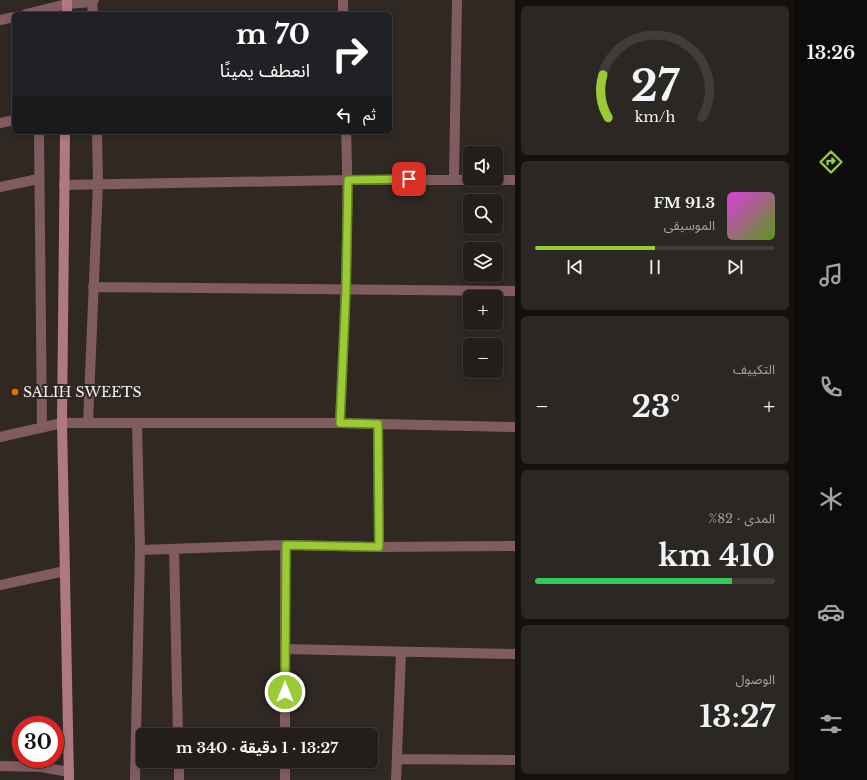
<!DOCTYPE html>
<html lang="ar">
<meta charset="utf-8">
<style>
body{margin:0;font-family:"Libre Baskerville","Noto Sans Arabic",serif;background:#2b2723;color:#f1f3f6;direction:rtl;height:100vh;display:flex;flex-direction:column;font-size:15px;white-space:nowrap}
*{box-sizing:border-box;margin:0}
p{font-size:13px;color:#a3a2a2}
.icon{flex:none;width:22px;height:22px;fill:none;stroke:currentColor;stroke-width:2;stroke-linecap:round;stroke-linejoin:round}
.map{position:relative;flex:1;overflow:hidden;direction:ltr}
.panel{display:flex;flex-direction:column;gap:6px;padding:6px;background:#13100e;width:280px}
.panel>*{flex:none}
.guide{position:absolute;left:12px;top:12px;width:380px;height:122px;border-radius:6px;box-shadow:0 2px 6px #0003,0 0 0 1px #403c39;direction:rtl;background:#202124;color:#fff;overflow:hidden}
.controls{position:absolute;left:463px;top:146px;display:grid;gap:8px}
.controls a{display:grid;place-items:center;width:40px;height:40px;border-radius:6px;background:#231e1a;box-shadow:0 2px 6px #0003,0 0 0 1px #403c39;font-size:20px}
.speed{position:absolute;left:12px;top:716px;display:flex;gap:8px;font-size:20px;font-weight:700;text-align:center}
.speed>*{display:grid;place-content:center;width:52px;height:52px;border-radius:50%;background:#231e1a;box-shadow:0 2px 6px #0003,0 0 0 1px #403c39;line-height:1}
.speed .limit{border:6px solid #d22;background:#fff;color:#111}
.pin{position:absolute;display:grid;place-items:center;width:34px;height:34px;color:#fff;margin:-17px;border-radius:8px;box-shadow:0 2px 6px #0006}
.me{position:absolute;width:44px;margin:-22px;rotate:0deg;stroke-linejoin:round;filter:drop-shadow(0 0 3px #0008)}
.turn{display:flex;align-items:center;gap:14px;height:84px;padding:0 16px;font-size:18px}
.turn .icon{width:52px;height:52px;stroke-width:2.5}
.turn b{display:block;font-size:28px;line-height:34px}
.then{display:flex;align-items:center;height:38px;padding:0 16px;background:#0003;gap:8px;font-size:15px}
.big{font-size:30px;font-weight:700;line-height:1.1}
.panel .tile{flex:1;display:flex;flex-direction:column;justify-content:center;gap:6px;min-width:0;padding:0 14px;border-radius:6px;background:#2b2723}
.panel .dial{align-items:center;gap:0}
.dial svg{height:104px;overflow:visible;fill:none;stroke:#403c39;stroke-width:7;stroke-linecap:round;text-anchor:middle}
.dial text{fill:#f1f3f6;stroke:none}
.song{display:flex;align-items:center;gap:12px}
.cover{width:48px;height:48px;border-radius:6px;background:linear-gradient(135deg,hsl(300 70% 55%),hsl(90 70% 35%))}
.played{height:4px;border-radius:2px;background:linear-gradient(90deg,#9acb35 50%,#403c39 50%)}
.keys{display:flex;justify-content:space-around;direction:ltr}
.heat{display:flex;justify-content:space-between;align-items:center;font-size:22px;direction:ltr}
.charge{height:6px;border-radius:3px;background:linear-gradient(90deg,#34c759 82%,#403c39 0)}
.trip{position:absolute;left:136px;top:728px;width:242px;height:40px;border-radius:6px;background:#231e1a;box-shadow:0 2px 6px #0003,0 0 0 1px #403c39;font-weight:700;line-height:40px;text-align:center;direction:rtl}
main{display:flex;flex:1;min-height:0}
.menu{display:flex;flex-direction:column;width:72px;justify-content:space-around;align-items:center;background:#0e0c0a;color:#a3a2a2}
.menu .icon{width:28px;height:28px}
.menu .active{color:#9acb35}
.menu b{font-size:18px;color:#f1f3f6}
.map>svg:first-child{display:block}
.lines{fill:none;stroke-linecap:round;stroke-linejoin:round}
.minor{stroke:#805c61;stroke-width:10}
.secondary{stroke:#b0787f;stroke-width:10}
.route-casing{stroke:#648422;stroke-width:10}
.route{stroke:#9acb35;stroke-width:7}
.food-dot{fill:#e8710a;stroke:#2f2823;stroke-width:1.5}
.labels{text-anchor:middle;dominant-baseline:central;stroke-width:4;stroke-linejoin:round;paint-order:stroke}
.poi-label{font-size:14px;fill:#f7f2ef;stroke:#2f2823;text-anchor:start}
</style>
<main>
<nav class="menu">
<b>13:26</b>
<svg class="icon active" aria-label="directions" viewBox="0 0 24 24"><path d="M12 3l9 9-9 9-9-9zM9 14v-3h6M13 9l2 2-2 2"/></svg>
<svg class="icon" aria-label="music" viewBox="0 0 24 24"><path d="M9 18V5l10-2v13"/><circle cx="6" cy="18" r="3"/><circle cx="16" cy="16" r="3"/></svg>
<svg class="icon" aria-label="phone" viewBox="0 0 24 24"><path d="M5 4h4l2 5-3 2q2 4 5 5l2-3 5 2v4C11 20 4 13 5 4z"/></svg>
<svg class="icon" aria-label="climate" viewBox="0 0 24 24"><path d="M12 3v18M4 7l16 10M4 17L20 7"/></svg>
<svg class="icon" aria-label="car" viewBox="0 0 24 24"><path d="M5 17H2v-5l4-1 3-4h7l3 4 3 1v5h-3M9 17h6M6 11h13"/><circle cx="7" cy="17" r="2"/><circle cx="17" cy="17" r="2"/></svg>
<svg class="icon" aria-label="filters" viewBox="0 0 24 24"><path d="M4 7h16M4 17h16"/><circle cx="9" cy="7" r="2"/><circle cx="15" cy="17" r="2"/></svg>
</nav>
<section class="panel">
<div class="tile dial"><svg viewBox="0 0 100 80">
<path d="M14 69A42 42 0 1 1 86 69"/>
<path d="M14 69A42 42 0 0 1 10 36" stroke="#9acb35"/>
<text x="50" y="56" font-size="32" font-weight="700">27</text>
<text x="50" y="72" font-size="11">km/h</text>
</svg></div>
<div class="tile">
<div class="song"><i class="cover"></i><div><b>91.3 FM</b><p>الموسيقى</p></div></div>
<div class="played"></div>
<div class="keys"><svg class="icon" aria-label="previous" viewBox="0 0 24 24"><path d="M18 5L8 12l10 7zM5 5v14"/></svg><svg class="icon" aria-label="pause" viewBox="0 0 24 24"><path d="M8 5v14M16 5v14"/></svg><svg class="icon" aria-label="next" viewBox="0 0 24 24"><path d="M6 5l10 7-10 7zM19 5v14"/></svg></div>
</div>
<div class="tile"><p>التكييف</p>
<div class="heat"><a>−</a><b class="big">23°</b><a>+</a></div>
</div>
<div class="tile"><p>المدى · 82%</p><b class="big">410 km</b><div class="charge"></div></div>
<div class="tile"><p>الوصول</p><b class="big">13:27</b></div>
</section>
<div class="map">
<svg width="515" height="780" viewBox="0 0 515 780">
<rect width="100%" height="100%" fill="#2f2823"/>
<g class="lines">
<path class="minor" d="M343,0v14
M92,2l1,12
M26,14l41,-10 25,-2 2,-2
M0,20l14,-3
M0,123l14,-3
M39,132l3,295
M454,179l3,-179
M64,185l284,-5h167
M0,187l38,-8
M93,287l422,4
M88,423l10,-239 -1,-52
M340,423c4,-97 10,-194 6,-291
M378,424l1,123
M0,437l62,-14h278l175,4
M174,549l4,186
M140,550l145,-5 94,2 136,-1
M0,585l65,-14
M285,649l230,5
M285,735v-190
M397,759l118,1
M179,761v19
M0,766l41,1 28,5
M135,780l5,-230 -3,-127
M285,780v-19
M396,780l5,-128"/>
<path class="secondary" d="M67,14v-14
M65,132l-3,291 7,357"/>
</g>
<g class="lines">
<defs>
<path id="route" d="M285,692l1,-147 93,2 -1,-123 -38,-1 6,-134 2,-109 61,-1"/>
</defs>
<use href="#route" class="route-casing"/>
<use href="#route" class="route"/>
</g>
<circle class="food-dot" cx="15" cy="392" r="4"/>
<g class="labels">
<g class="poi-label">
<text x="23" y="392">SALIH SWEETS</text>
</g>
</g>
</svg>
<div class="controls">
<a><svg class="icon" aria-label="sound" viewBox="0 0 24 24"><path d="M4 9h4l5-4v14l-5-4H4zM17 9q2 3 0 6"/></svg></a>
<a><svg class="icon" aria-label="search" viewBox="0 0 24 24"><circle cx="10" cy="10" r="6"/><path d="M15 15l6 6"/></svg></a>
<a><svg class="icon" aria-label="layers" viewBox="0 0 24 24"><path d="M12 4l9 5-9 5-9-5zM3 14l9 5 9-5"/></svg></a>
<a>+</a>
<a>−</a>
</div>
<div class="speed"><div class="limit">30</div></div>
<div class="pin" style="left:409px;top:179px;background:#d93025"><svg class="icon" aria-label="arrive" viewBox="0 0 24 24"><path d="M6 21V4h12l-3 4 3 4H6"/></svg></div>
<svg class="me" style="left:285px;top:692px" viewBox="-20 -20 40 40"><circle r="17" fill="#9acb35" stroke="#fff" stroke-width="3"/><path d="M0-11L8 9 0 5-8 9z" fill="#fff"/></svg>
<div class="trip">13:27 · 1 دقيقة · 340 m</div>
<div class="guide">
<div class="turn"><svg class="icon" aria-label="right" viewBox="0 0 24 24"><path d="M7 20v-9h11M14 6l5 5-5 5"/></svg><div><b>70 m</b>انعطف يمينًا</div></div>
<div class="then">ثم<svg class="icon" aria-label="left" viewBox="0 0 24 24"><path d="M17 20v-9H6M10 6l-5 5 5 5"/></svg></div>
</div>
</div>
</main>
